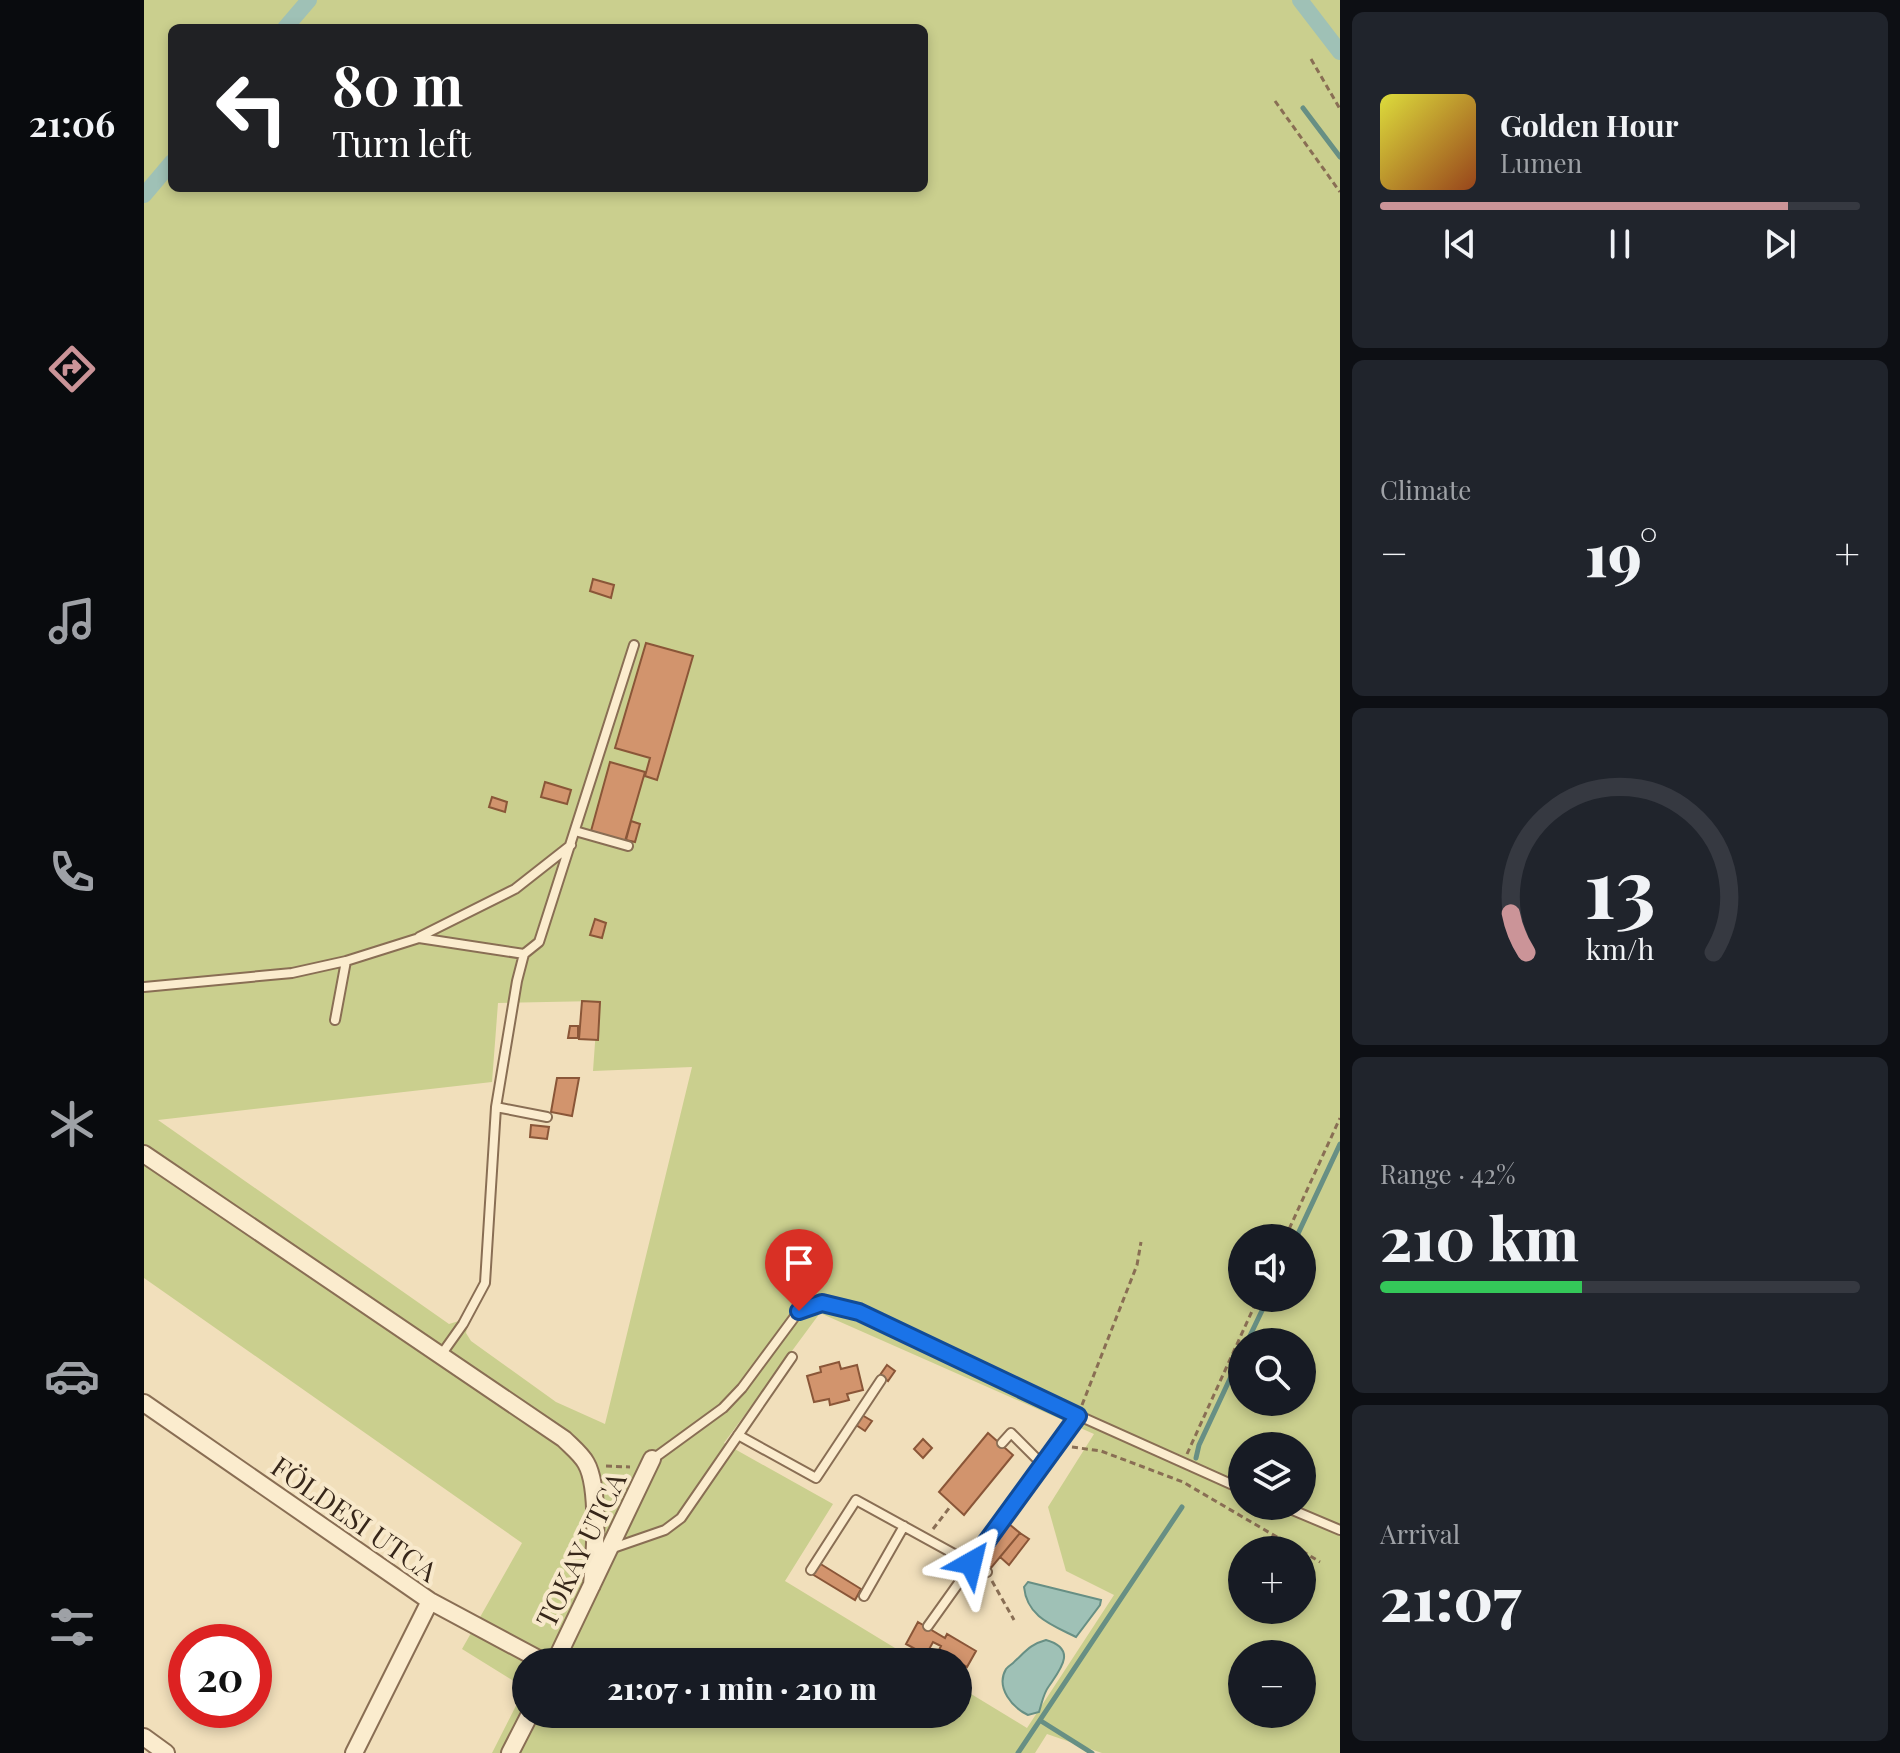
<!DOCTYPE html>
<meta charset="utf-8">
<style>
body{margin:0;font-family:"Playfair Display",serif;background:#20242c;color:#f1f3f6;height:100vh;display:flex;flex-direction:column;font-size:30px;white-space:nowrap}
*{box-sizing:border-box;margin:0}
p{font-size:26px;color:#9ea1a6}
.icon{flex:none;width:44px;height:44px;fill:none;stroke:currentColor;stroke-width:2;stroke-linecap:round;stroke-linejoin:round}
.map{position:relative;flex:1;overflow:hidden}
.details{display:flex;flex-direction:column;gap:12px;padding:12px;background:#0d0f14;width:560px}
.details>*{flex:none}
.hud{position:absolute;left:24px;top:24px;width:760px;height:168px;border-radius:12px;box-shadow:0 4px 12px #0003;background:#202124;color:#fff;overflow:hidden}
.buttons{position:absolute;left:1084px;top:1224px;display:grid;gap:16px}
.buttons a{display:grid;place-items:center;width:88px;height:88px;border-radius:50%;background:#171b24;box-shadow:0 4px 12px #0003;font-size:40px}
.speed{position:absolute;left:24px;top:1624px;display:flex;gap:16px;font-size:40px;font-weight:700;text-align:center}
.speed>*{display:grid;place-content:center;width:104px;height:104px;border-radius:50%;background:#171b24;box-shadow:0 4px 12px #0003;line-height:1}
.speed .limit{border:12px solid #d22;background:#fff;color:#111}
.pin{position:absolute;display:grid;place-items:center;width:68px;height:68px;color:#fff;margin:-82px -34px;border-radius:50% 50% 50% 0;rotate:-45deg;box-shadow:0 0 8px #0007}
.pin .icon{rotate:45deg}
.me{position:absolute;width:88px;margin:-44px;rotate:37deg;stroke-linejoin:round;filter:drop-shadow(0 0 6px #0008)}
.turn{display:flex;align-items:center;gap:28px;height:168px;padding:0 32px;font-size:36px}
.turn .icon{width:104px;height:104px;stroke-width:2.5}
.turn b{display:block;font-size:56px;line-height:68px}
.big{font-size:60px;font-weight:800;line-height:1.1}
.details .tile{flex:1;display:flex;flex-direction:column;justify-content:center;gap:12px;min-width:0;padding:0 28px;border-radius:12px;background:#20242c}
.details .dial{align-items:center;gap:0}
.dial svg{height:208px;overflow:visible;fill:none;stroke:#363941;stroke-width:7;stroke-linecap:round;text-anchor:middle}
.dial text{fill:#f1f3f6;stroke:none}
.song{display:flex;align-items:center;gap:24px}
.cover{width:96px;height:96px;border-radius:12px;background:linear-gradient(135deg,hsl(60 70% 55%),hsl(20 70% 35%))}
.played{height:8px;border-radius:4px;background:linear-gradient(90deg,#cb9498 85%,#363941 85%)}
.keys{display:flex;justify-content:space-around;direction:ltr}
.heat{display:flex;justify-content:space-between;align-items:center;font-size:44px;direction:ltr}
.charge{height:12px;border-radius:6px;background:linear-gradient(90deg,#34c759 42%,#363941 0)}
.trip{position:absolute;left:368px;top:1648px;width:460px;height:80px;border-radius:40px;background:#171b24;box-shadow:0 4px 12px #0003;font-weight:800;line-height:80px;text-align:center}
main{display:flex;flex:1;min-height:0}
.menu{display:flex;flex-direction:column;width:144px;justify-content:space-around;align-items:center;background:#090b0e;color:#9ea1a6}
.menu .icon{width:56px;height:56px}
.menu .on{color:#cb9498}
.menu b{font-size:36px;color:#f1f3f6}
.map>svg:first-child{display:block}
.green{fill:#cacf8e;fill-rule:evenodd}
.water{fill:#9fc1b6;stroke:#678f84;stroke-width:2}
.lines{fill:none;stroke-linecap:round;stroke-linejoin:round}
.stream{stroke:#678f84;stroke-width:5}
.canal{stroke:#9fc1b6;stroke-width:16}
.building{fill:#d2946d;stroke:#8a5638;stroke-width:2}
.service-casing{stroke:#896e54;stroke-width:12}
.minor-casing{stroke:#896e54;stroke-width:20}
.path{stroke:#896e54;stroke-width:3;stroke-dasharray:6 4;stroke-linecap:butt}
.service{stroke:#fbecce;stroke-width:8}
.minor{stroke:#fbecce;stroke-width:16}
.route-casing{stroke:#114b97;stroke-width:20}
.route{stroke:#1a73e8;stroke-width:14}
.labels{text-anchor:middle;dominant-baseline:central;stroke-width:8;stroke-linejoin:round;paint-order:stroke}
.street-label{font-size:28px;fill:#37271a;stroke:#f8e9cb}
</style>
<main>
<nav class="menu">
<b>21:06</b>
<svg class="icon on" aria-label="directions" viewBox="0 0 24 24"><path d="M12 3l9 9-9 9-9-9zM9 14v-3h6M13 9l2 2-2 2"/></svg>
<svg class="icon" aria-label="music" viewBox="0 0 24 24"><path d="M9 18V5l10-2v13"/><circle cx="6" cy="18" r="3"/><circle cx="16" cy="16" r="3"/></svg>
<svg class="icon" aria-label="phone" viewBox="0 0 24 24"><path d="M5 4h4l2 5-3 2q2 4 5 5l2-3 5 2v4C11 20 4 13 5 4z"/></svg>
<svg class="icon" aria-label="climate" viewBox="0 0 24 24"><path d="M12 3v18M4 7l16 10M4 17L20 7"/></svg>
<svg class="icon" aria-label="car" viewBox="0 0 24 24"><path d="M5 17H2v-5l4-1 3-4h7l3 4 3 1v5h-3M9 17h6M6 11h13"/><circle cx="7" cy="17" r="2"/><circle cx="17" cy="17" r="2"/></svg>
<svg class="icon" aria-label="filters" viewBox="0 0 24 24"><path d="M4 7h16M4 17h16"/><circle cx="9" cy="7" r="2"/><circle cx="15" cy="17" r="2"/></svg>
</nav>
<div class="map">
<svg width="1196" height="1753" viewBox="0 0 1196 1753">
<rect width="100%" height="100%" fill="#f1dfbb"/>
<path class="green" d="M0,0h1196v1753h-238l-55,-19 -12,19h-543l33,-65 -63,-39 60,-106 -378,-265zM28,28h752v160h-752zM454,1001l-5,70 99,-4 -87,357 -49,-22 -85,-61 -5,-8 1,-5 -8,-7 -10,3 -291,-204 334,-38 6,-79zM1098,1238h60v60h-60zM676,1313l274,121 -46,73 18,64 48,24 -87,133 -69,-42v28h-432v-52h392l-133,-81 48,-77 -109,-61zM1098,1342h60v60h-60zM1098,1446h60v60h-60zM1098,1550h60v60h-60zM1098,1654h60v60h-60z"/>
<path class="water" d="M884,1582l73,18 -1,5 -24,32c-24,-12 -49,-20 -52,-50z
M902,1640c32,9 14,30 3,46 -6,8 -7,17 -10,26l-11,3c-15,-7 -33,-27 -22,-46 3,-4 6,-4 9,-8 11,-10 16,-17 31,-21z"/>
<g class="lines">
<path class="stream" d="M1159,108l37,49
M1152,1238l44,-94
M1103,1342l21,-44
M1052,1458l3,-13 43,-92
M897,1721l51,32
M874,1753l164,-246"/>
<path class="canal" d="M1156,0l40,52
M141,28l24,-28
M0,195l28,-33"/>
</g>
<path class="building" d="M449,579l21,6 -3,13 -21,-7z
M502,643l47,13 -36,124 -12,-4 5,-18 -35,-10z
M466,762l35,10 -20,69 -34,-10z
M401,782l26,8 -4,14 -26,-7z
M348,797l15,5 -2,10 -16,-5z
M487,821l9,3 -5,18 -9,-2z
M451,919l11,4 -4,15 -12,-3z
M438,1001l18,1 -2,38 -19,-1z
M426,1026h8v12h-10z
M413,1078h22l-7,38 -21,-4z
M387,1125l18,2 -2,12 -17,-2z
M695,1362l2,7 16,-4 6,25 -16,4 2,6 -19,5 -1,-6 -15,3 -7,-26 14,-4 -1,-5z
M743,1365l8,6 -7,10 -8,-6z
M718,1415l10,6 -7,10 -9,-6z
M844,1433l25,22 -49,60 -25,-23z
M779,1439l9,9 -9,10 -9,-9z
M865,1524l11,9 -29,35 -11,-8z
M876,1533l9,6 -20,26 -9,-8z
M675,1563l42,26 -6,11 -43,-26z
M774,1622l27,16 2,-4 29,17 -9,16 -28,-17 2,-4 -8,-4 -7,13 -20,-11z
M1134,1643l14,8 -2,3h-19z"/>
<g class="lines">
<defs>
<path id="service" d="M431,831l53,15
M275,937l96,-48 56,-44
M0,987l148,-14 54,-12 73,-23 105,16 15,-12 95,-297
M191,1020l11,-59
M352,1107l51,10
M297,1355l22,-31 22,-41 11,-176 21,-126 7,-27
M594,1435l78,43 65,-98
M858,1443l9,-10 33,33
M509,1459l70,-51 19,-20 57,-77 23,-8 37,9 151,73 232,104
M1139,1506l57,24
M469,1548l52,-18 16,-12 111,-161
M667,1570l45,-70 131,72
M720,1596l40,-70
M784,1626l150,-210"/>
<path id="minor" d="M0,1154l420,285c8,8 17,15 22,24 14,24 9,93 6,122
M0,1403l286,198 114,61
M411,1662l97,-203
M0,1737l22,16
M210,1753l76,-152
M366,1753l20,-39"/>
</defs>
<use href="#service" class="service-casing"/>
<use href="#minor" class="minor-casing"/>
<path class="path" d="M1167,59l29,50
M1131,101l65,91
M1141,1238l55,-120
M938,1405l55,-140 4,-23
M928,1447l29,4 82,31 116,68
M1043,1454l71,-156
M462,1466l24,1
M789,1529l17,-22
M1158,1551l18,11
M848,1581l22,39"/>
<use href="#service" class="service"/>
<use href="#minor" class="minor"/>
</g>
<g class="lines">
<defs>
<path id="route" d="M655,1311l23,-8 37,9 219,104 -107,147"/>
</defs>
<use href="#route" class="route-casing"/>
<use href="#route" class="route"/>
</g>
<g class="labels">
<g class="street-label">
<text transform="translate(211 1518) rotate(35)">FÖLDESI UTCA</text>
<text transform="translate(436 1549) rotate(-64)">TOKAY UTCA</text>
</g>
</g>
</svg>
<div class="buttons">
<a><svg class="icon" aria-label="sound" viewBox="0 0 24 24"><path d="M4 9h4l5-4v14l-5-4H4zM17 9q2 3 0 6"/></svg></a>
<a><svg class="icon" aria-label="search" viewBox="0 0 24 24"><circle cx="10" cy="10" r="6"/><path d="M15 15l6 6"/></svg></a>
<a><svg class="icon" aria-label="layers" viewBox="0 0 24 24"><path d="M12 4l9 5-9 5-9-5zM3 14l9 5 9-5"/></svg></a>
<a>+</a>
<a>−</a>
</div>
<div class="speed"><div class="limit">20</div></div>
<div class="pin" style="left:655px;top:1311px;background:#d93025"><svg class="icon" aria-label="arrive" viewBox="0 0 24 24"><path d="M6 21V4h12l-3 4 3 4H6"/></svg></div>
<svg class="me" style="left:827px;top:1563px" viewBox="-20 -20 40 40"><path d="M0-17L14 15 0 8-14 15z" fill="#1a73e8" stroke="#fff" stroke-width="4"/></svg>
<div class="trip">21:07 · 1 min · 210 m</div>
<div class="hud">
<div class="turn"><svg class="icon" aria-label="left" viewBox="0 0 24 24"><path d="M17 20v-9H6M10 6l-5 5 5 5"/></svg><div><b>80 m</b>Turn left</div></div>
</div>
</div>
<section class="details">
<div class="tile">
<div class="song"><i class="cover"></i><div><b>Golden Hour</b><p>Lumen</p></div></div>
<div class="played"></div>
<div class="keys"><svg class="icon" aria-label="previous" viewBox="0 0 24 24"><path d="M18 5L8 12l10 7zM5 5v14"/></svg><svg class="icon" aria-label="pause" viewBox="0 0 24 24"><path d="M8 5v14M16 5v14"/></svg><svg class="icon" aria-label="next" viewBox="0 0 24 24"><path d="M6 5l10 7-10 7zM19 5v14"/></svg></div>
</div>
<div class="tile"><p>Climate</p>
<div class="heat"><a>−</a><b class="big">19°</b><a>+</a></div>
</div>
<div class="tile dial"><svg viewBox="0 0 100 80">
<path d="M14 69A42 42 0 1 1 86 69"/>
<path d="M14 69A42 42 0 0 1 8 54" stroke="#cb9498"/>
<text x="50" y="56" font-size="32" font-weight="700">13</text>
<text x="50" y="72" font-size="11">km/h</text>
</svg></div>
<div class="tile"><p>Range · 42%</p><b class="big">210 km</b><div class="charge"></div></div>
<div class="tile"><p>Arrival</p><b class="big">21:07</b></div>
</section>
</main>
